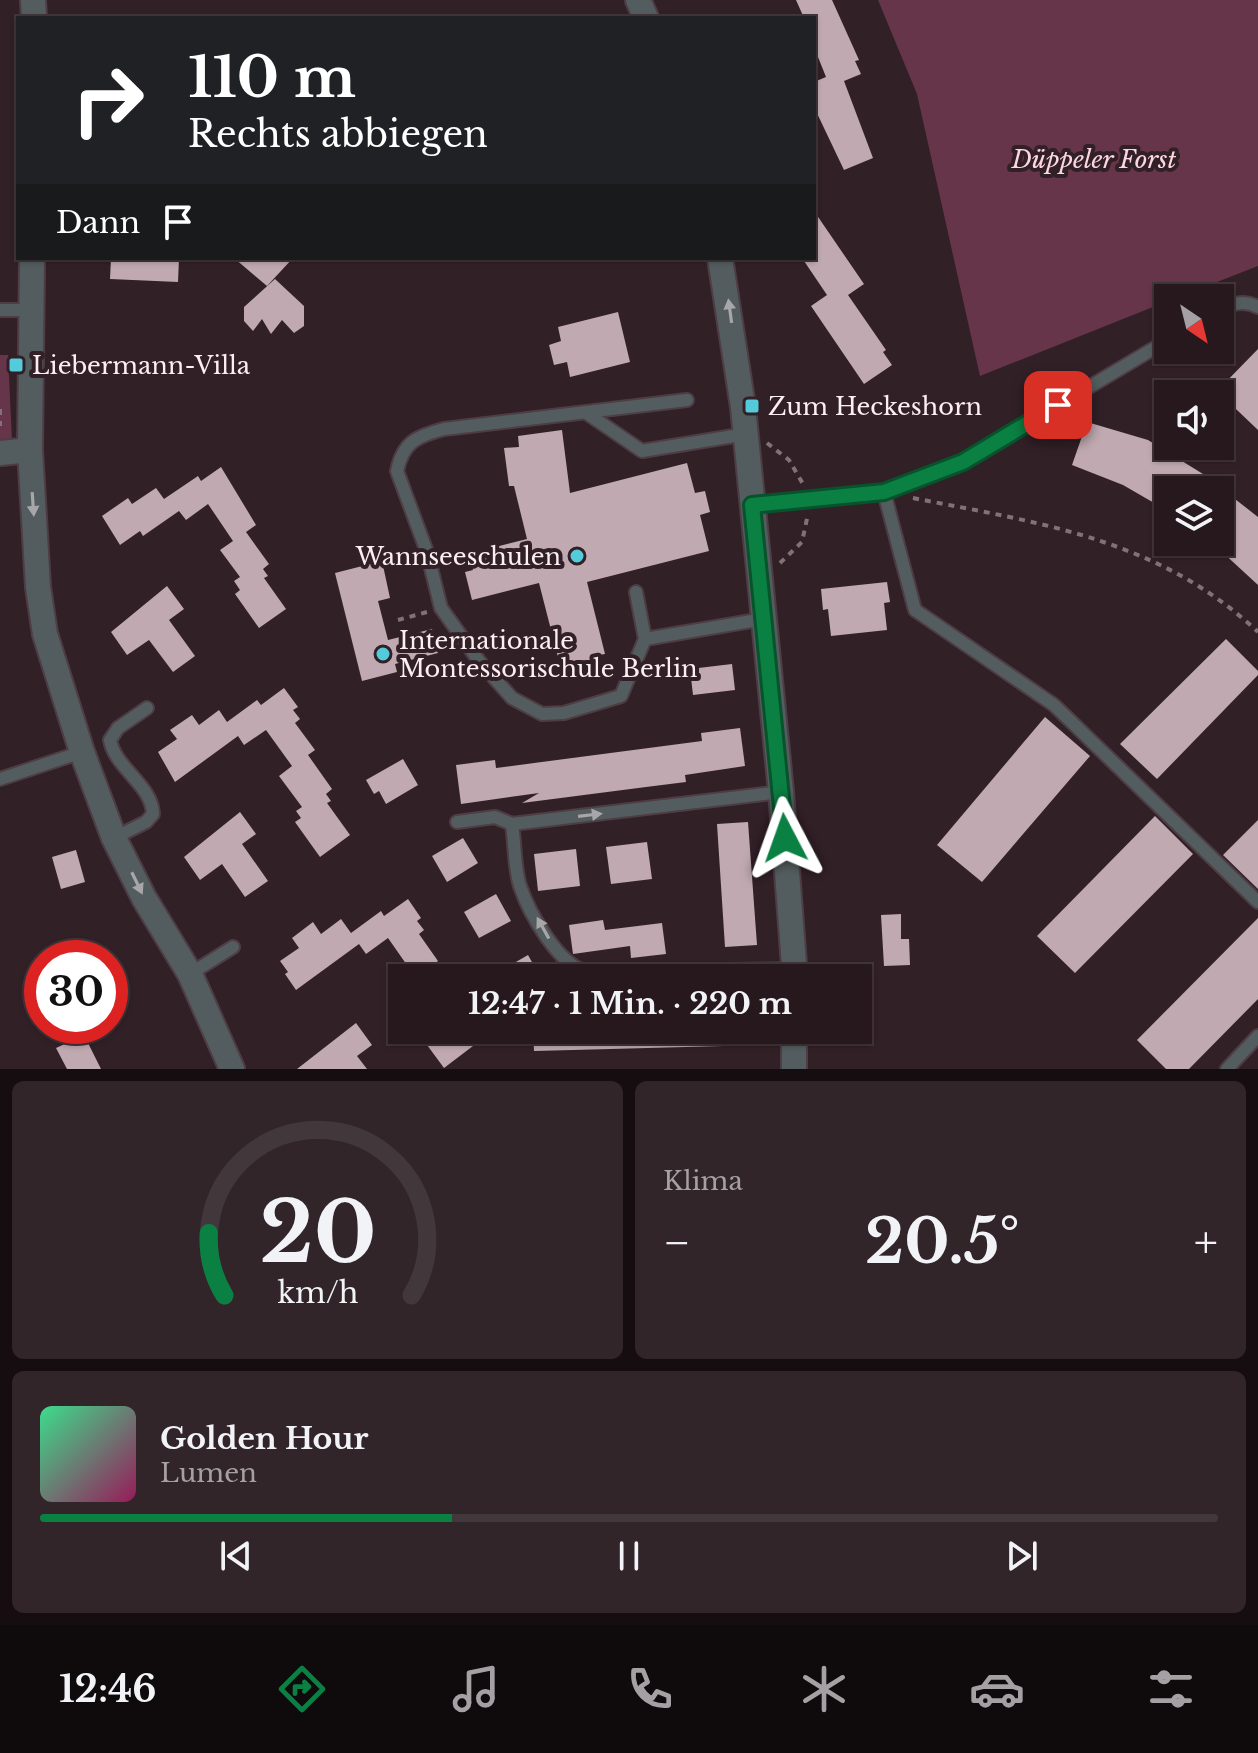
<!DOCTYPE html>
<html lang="de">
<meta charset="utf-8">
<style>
body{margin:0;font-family:"Libre Baskerville",serif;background:#32252a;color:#f1f3f6;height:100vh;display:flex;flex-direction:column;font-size:30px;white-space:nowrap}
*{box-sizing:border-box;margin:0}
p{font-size:26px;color:#a4a0a4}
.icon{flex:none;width:44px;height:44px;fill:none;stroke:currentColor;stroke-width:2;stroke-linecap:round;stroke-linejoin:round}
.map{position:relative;height:1069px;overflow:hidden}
.details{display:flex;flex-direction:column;gap:12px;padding:12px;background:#150d10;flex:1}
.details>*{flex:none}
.banner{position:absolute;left:16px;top:16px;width:800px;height:244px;border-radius:0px;box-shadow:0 2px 6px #0004,0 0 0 2px #42373b;background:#202124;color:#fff;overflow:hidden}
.needle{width:52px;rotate:145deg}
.fabs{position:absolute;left:1154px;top:284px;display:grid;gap:16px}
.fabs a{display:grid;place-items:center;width:80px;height:80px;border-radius:0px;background:#26181d;box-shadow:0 2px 6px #0004,0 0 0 2px #42373b;font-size:40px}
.speed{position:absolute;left:24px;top:940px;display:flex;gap:16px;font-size:40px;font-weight:700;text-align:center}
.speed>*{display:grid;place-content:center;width:104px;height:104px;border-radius:50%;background:#26181d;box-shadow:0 2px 6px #0004,0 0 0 2px #42373b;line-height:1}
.speed .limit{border:12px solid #d22;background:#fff;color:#111}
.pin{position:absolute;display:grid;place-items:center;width:68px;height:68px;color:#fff;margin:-34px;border-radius:16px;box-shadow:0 4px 12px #0006}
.me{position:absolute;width:88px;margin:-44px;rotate:356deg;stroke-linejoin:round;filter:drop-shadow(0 0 6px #0008)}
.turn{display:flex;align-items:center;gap:28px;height:168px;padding:0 40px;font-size:36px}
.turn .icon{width:104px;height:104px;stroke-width:2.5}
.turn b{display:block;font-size:56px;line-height:68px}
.then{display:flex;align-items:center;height:76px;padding:0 40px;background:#0003;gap:16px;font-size:30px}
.big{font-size:60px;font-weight:800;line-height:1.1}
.details .card{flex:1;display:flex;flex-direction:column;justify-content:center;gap:12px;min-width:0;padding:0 28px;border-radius:12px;background:#32252a}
.details .dial{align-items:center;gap:0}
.dial svg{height:208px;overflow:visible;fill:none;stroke:#42373b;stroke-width:7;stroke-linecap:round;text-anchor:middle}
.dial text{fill:#f1f3f6;stroke:none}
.song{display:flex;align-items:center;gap:24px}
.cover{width:96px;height:96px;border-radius:12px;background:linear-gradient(135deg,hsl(150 70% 55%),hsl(330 70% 35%))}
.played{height:8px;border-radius:4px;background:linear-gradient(90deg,#0b8043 35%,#42373b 35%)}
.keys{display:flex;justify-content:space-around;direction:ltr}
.heat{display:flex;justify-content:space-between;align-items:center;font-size:44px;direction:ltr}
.details .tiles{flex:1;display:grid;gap:12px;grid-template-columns:1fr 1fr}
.card:last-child{grid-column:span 2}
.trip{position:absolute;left:388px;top:964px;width:484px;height:80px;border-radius:0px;background:#26181d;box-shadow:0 2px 6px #0004,0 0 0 2px #42373b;font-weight:800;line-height:80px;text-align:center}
.tab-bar{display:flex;height:128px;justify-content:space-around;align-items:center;background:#0f0a0c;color:#a4a0a4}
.tab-bar .icon{width:56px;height:56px}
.tab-bar .on{color:#0b8043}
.tab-bar b{font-size:36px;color:#f1f3f6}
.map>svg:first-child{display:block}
.green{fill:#663549}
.building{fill:#c0a9b1}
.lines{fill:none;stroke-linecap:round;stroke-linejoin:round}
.service-casing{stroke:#4e3d44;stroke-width:16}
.minor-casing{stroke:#4e3d44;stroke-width:28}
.path{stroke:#827278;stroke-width:4;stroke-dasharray:6 6;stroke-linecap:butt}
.service{stroke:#535d5f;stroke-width:12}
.minor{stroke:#535d5f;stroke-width:24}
.oneway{fill:#a7a6a9}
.route-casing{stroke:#07532c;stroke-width:20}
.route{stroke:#0b8043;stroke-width:14}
.poi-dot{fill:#53cbdb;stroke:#322027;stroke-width:3}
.labels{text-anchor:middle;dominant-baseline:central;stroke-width:8;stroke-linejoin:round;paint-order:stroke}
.park-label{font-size:24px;font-style:italic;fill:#fdd6e4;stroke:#322027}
.poi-label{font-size:24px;fill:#fbeff3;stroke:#322027;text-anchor:start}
</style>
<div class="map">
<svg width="1258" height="1069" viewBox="0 0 1258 1069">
<rect width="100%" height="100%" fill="#322027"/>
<path class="green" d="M878,0h380v266l-82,32h-8v3l-188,75 -63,-282z
M0,355h8l4,85 -12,2z"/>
<path class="building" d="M796,0h36l27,60 -4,1 6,13 -17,7 29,77 -29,12 -30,-63v-25l12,-5 -12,-30v-29h-10z
M814,211l50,73 -16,11 38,55 -3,2 9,13 -28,19 -53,-78 16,-11 -25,-37h12z
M111,258h68l-1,24 -68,-3z
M234,258h59l-26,28z
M275,279l29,27v20l-10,7 -12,-13 -11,14 -9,-15 -9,12 -9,-10v-14z
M618,312l12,50 -60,15 -3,-15 -13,3 -5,-20 12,-4 -3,-14z
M1258,349v81l-41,-39z
M1087,422l61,18 55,34 55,43v68l-38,-35v-60h-52v21l-45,-26 -51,-20z
M562,430l8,63 117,-30 8,30 10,-2 5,21 -10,3 9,36 -122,31 18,72 -6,1 3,9 -22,5 -2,-9 -18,5 -21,-82 -67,17 -7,-28 8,-2 -5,-16 59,-15 -13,-53h-5l-5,-38 15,-1 -1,-11z
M221,467l35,58 -10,7 23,32 -6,5 5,7 -4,2 22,31 -27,19 -24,-34 5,-4 -6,-9 6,-4 -20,-27 13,-9 -25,-37 -22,16 -7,-9 -36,25 -3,-5 -20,14 -18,-29 26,-18 4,6 24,-16 8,11 34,-23 3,5z
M382,561l8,37 -12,3 10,39 44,-11 6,24 -43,11 2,8 -35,9 -27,-108z
M887,582l3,20 -6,1 3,27 -56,6 -3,-27 -5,1 -2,-21z
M167,586l17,23 -15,11 26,36 -22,16 -24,-32 -22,15 -16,-23z
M1226,639l32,32v4l-101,104 -37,-35z
M732,664l3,26 -42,5 -3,-26z
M284,688l14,19 -5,3 7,9 -5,4 20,27 -7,5 24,34 -6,5 5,7 -4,2 23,32 -30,22 -25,-35 6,-4 -5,-7 6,-4 -23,-31 13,-10 -26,-36 -22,15 -6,-9 -63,46 -17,-30 19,-13 -7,-9 22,-15 7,10 20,-15 8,12 30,-22 4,5z
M1045,717l45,39 -108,126 -45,-37z
M740,728l5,38 -60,9 1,7 -40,5 -124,16 17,-10 -78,11 -5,-39 39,-5 1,8 206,-27 -1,-8z
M403,759l15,26 -32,19 -7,-13 -5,3 -8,-14z
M240,812l16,22 -14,10 26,37 -23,16 -23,-33 -22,16 -16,-23z
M1155,816l38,38 -118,119 -38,-37z
M1258,820v69l-35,-34z
M748,822l9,123 -32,2 -8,-123z
M463,838l15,25 -31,19 -15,-26z
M647,842l5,37 -41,5 -5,-37z
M576,849l4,37 -42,5 -4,-37z
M76,850l9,32 -24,7 -9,-32z
M496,894l15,27 -32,17 -15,-26z
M408,899l13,19 -4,3 7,9 -5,4 19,27 -7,5 9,12h-24l-28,-40 -22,16 -7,-10 -63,46 -11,-16 3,-2 -8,-11 19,-13 -7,-10 21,-16 8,12 20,-15 10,14 30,-22 3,5z
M901,914v25h8l1,26 -26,1 -3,-51z
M1258,918v81l-69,70h-23l-29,-29z
M603,920l2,10 57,-7 4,31 -35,4 -1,-12 -57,8 -4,-29z
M528,955l13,23h-53z
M356,1023l16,22 -15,11 10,13h-70z
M416,1030h46l11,16 -29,22z
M533,1030h229v15l-228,6z
M84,1035l17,34h-34l-11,-21z"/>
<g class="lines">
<defs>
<path id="service" d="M0,310h32
M1220,310c12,-7 25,-10 38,-3
M1168,340l-205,122 -79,30 31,118 139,95 204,197
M585,412l57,39 104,-17
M752,505l132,-13
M636,592l9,47 119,-20
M645,639l-24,57 -57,17 -22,1 -30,-16 -33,-37 -38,-53 -14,-56 -30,-81c6,-29 20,-35 47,-42l243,-29
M0,779l82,-27
M457,822l38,-5 17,7 269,-32
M512,824c3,19 2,43 8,62 9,27 38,78 66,86l209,-3
M114,838l32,-16 7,-8c-1,-29 -38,-46 -43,-74l8,-12 29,-20
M190,974l43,-27
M1227,1069l31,-33"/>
<path id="minor" d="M33,0l1,18
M638,0l8,18
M32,258l-2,192 8,137 7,47 37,118 32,86 30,60 46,76 42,95
M720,258l23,149 38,385 14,186
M0,453l30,-3
M794,1069v-39"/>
</defs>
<use href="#service" class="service-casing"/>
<use href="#minor" class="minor-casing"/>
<path class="path" d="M0,409v17
M767,443l22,17 14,24
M913,498c127,25 246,41 345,134
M780,563l22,-21 6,-28
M398,620l29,-8"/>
<use href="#service" class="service"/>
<use href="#minor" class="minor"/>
</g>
<defs><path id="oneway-solid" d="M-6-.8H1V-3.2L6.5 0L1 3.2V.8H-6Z" transform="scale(2)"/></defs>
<g class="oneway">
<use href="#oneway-solid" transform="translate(730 311) rotate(-98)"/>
<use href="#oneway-solid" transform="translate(33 504) rotate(86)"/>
<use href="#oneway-solid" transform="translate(590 815) rotate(-7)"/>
<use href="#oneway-solid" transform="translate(137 883) rotate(64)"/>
<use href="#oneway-solid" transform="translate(543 928) rotate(-119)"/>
</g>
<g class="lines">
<defs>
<path id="route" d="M785,838l-33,-333 132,-13 79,-30 95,-57"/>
</defs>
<use href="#route" class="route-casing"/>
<use href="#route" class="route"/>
</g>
<g class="poi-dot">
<rect x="8" y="357" width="16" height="16" rx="4"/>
<rect x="744" y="398" width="16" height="16" rx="4"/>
<circle cx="577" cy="556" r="8"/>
<circle cx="383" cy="654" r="8"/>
</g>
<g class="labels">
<g class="park-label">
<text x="1094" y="159">Düppeler Forst</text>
</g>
<g class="poi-label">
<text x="32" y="365">Liebermann-Villa</text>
<text x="768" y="406">Zum Heckeshorn</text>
<text x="561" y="556" text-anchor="end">Wannseeschulen</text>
<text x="399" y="640">Internationale<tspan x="399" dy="28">Montessorischule Berlin</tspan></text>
</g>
</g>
</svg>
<div class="fabs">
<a><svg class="needle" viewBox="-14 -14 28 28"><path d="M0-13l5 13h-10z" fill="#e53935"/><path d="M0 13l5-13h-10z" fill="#a4a0a4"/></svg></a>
<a><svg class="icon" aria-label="sound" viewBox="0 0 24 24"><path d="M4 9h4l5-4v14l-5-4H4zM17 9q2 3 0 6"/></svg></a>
<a><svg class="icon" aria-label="layers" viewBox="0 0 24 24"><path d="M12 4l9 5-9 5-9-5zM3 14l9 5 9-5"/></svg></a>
</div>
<div class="speed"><div class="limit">30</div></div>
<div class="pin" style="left:1058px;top:405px;background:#d93025"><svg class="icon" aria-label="arrive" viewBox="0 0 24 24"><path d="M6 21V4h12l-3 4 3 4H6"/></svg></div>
<svg class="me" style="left:785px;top:838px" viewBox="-20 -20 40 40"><path d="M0-17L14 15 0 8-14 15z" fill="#0b8043" stroke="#fff" stroke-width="4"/></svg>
<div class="trip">12:47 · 1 Min. · 220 m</div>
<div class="banner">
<div class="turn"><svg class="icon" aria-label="right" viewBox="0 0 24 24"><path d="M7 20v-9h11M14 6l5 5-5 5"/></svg><div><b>110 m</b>Rechts abbiegen</div></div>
<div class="then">Dann<svg class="icon" aria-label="arrive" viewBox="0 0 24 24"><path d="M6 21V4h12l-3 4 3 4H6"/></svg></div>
</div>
</div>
<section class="details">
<div class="tiles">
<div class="card dial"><svg viewBox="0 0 100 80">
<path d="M14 69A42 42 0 1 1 86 69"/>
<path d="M14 69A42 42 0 0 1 8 45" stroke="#0b8043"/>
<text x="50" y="56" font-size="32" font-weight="700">20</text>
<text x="50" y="72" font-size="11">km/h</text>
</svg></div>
<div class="card"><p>Klima</p>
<div class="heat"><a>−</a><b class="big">20.5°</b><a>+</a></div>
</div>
<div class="card">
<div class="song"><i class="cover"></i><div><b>Golden Hour</b><p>Lumen</p></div></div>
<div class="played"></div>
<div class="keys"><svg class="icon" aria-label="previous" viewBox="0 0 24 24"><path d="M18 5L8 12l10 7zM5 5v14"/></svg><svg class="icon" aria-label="pause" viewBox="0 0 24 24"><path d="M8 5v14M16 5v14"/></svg><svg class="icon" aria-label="next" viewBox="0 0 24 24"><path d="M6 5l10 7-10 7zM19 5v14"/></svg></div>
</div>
</div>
</section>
<nav class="tab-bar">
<b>12:46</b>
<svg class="icon on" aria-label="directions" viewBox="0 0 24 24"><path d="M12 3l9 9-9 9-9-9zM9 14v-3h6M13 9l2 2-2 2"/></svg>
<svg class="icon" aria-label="music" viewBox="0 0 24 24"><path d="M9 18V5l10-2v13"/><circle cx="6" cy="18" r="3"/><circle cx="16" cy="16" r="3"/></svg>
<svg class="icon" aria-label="phone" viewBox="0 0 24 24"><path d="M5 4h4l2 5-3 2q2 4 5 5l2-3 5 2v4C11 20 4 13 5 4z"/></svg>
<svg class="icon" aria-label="climate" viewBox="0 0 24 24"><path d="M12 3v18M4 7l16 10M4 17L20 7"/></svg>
<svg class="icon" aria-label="car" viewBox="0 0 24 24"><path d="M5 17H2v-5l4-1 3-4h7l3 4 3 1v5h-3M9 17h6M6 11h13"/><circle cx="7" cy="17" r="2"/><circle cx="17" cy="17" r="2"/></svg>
<svg class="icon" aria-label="filters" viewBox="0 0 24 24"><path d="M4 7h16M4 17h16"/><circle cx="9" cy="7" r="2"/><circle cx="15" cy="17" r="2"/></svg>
</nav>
